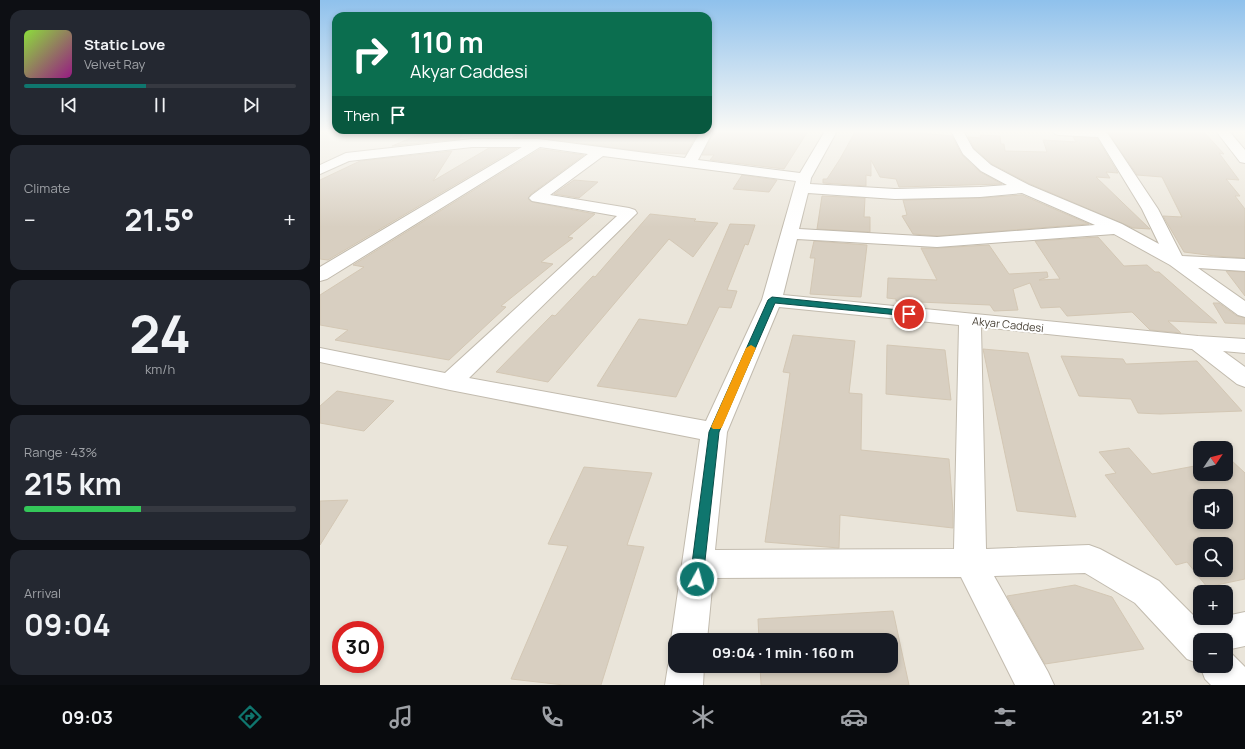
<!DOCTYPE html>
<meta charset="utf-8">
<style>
body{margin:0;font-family:Manrope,sans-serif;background:#242831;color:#f1f3f6;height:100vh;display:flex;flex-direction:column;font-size:15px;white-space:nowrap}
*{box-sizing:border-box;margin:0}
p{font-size:13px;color:#9ea1a6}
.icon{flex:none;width:22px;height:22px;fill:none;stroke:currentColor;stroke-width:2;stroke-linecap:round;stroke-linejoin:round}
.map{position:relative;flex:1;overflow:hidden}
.sheet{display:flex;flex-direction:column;gap:10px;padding:10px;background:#0d0f14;width:320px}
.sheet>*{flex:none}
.guide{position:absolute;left:12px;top:12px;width:380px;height:122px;border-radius:12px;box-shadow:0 2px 6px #0003;background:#0b6e4f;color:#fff;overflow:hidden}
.needle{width:26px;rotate:55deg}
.tools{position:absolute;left:873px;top:441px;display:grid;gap:8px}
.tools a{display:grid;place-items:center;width:40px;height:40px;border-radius:8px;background:#171b24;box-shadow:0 2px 6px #0003;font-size:20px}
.speed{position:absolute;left:12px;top:621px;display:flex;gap:8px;font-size:20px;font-weight:700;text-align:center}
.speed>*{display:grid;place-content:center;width:52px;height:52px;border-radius:50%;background:#171b24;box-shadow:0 2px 6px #0003;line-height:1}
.speed .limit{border:6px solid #d22;background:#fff;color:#111}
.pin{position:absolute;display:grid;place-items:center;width:34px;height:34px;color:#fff;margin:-17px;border:2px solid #fff;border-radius:50%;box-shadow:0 1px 4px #0007}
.me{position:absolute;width:44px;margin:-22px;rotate:7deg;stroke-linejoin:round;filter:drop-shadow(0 0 3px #0008)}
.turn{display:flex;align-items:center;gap:14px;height:84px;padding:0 12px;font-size:18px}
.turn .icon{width:52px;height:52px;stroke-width:2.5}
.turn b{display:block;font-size:28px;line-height:34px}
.then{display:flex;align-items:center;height:38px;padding:0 12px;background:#0003;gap:8px;font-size:15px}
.big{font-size:30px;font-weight:700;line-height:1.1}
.sheet .card{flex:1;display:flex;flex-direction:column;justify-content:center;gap:6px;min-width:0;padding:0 14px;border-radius:12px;background:#242831}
.sheet .dial{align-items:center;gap:0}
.dial b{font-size:52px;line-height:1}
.song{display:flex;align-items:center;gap:12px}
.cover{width:48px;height:48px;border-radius:6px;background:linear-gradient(135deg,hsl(90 70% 55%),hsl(310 70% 35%))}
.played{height:4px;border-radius:2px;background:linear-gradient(90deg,#0f766e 45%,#363941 45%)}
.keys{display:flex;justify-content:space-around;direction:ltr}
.heat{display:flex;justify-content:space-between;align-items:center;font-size:22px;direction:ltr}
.charge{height:6px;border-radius:3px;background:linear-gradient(90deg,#34c759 43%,#363941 0)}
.trip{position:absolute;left:348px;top:633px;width:230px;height:40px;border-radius:12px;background:#171b24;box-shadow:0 2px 6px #0003;font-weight:700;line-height:40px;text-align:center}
.menu{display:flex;height:64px;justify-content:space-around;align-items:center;background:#090b0e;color:#9ea1a6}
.menu .icon{width:28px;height:28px}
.menu .on{color:#0f766e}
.menu b{font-size:18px;color:#f1f3f6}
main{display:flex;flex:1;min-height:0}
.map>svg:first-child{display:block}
.residential{fill:#eae5da;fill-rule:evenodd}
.building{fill:#d8cfc1;stroke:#d3c7b4;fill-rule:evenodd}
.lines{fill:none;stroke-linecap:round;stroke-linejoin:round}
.minor-casing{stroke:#c2bbae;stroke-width:2}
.minor{fill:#fff;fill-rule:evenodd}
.route{fill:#0f766e;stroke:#0a4d48}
.slow{fill:#f59e0b}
.labels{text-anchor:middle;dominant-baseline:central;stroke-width:4;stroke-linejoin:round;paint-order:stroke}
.street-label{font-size:11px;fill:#4b4439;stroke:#fff}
</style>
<main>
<section class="sheet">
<div class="card">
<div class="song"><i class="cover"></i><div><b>Static Love</b><p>Velvet Ray</p></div></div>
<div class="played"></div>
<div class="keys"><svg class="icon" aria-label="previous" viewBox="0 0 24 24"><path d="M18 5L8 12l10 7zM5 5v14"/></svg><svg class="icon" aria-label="pause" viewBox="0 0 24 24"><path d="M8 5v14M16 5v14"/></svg><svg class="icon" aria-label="next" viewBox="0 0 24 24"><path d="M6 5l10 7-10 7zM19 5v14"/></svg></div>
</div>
<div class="card"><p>Climate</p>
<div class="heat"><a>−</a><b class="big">21.5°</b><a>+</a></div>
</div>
<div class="card dial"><b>24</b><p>km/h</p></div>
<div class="card"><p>Range · 43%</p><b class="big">215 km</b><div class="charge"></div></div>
<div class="card"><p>Arrival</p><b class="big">09:04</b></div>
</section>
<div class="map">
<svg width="925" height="685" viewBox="0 0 925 685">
<rect width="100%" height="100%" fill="#f6f3ec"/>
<path class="residential" d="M0,131h925v554h-925zM880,448h26v26h-26zM880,496h26v26h-26zM880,544h26v26h-26zM880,592h26v26h-26zM21,630h34v34h-34zM355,640h216v26h-216zM880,640h26v26h-26z"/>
<path class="building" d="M201,131l55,4 3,-4h47l36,4 -2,-4h39l-13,23 -39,-2 -109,-14h-26z
M394,131h94l-24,38 -74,-9 4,-5h-12z
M534,131h46l52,5 10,19 18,17 22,12 -103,3 -3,-8 -16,-2 -9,-17v16l-5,-1v11l-43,-3v-4h4l13,-20 15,-27z
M787,131h96l21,23 -5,-1 20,27 -13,-1 14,17h-5l10,13v49l-30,-2 -31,-4 -21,-36 19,1 -20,-40 -25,-2z
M144,132l-5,7 -67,7 26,-11z
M660,135l20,1 1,8h3l1,7 42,1 -4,-12 33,2 -3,-5 24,1 21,35 -12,-1 4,6 -14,-1 54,52 -17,-1 -103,-44 -38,-20 -18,-16 -6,-11 13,1z
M169,148h28l-189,112 -8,-1v-79l40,-19 92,-10 -19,30z
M220,149l44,6 -53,39 -3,5 4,3 63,12 -27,23 5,1 -32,24 12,2 -52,42 5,1 -57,53 -114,-20 13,-10 -28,-5v-30l44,-28 -11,-2z
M422,175l35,5 -8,12 -36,-3z
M254,180l24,2 -19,16 -25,-4z
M702,195l67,29 -152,12 -24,-2 -11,-18 5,-1 -4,-15 77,-2z
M502,196l43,2 -1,19h6v15l-53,-3z
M330,214l46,5 -2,2 24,2 -25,34 -24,-18 -121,143 -52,-10 56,-57 3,1 38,-40 2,1z
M410,224l25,1 -7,20 -3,-1 -18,46 10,1 -6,17 -12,-1 -43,90 -79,-11 42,-67 48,6z
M778,237l26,29 23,-1 8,7h4l58,51 -49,-2 13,12 -31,-3 -18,-18 -65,4 -7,-9 -19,1 -11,-25 -17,6 5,21 -24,1 -4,-6 -94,-4v-2l-9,-1 1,-20 49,2 -16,-32h16l52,-3 20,29 38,-2 1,5 -9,3 21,-1 -25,-38z
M494,241l53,4 -6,52 -51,-3 5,-36h-5z
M906,271l19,1v24z
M893,303h6l18,13 8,2v6l-20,-1z
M473,335l62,6 -6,52 13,1 -1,56 88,9 4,53v16l-113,-13 -1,33 -74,-6 25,-169 -7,-1z
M567,345l58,5 6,50 -65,-6z
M663,349l45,4 48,164 -59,-6z
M741,356l62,3 3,5 71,-3 45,50 -82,3 -22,-1 -7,-14 -52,-3z
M17,391l57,10 -30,30 -44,-8v-17z
M809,448l23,26 48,-9v9h26v-13l5,-1 14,13v106l-38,8 -20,-25 -11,3 -71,-90 11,-2 -17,-21zM880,496h26v26h-26zM880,544h26v26h-26z
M264,467l68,6 -25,72 17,2 -43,138h-37l-53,-6 57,-133 -20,-2z
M28,500l-28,45v-44z
M755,585l37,12 32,52 -99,15 -38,-68z
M573,611l16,74h-148l-1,-19h131v-26h-132l-1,-21z"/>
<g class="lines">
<defs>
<path id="minor" d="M381,131h12l-15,29 102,13 25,-42h12l-26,47 -1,6 85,5 85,-2 27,-2 -26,-14 -18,-17 -12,-23h12l10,18 18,16 38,20 93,39 37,20 -17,-35 -44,-72 -39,-2 -4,-1 -2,-3h52l3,3 50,75 24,47 63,3v12l-47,-3 47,33v16l-7,-2 -68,-50 -56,-31 -177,13 -140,-8 -14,56 415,41 47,3v14l-22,-2 22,16v20l-8,-3 -45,-35 -211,-22 5,222 103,-4 11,4 59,32 41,41 26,-4v-2l19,-4v34l-19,4v-10h-26v24l-13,-5 -52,-56 -50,-30 -91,3 54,96 6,13h-39l-54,-108 -248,1 -6,62h-32v9l-4,-9 29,-201 -250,-49 -130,-28v-14l125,25 172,-157 -85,-15 -3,-3 3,-3 56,-41 -48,-7 -213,132 -7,2v-14l202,-120h-50l-123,14 -29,13v-9l26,-12 126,-14h66l147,19zM283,156l193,25 -34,119 -56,121 -237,-43 168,-165 -2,-3 -6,-2 -79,-13zM488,193l87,6 85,-2 42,-4 73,32 -158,12 -138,-8zM459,307l180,18 -5,224 -239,1 12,-118z
M896,131h13l16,19v13l-5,-1z
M906,651l5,2 14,14v18h-34l-6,-6 -5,-13v-1l26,1z
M355,652v14h29l-1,19h-38l3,-19 5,-13z"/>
</defs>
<use href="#minor" class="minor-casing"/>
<use href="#minor" class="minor"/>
</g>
<linearGradient id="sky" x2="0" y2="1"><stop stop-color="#8fc1ec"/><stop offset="0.58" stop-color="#fbfaf6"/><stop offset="1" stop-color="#fbfaf6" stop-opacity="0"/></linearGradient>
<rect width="925" height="227" fill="url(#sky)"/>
<path class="route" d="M452,297l137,14 4,3 -4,2 -134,-13 -56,129 -16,147 -2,4 -4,2 -5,-2 -2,-4 19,-147 59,-132z"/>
<path class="slow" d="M431,345l5,3 -34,79 -2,2h-7l-2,-2 35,-79z"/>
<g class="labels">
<g class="street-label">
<text transform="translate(688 324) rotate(6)">Akyar Caddesi</text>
</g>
</g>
</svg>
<div class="tools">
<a><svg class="needle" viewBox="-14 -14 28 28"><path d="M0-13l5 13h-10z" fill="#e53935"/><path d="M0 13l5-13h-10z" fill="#9ea1a6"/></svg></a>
<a><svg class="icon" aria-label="sound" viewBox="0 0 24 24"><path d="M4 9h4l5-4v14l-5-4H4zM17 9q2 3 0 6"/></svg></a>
<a><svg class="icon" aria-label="search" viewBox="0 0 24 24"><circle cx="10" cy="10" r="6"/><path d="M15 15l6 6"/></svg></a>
<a>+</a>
<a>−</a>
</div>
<div class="speed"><div class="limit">30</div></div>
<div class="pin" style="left:589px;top:314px;background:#d93025"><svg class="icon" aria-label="arrive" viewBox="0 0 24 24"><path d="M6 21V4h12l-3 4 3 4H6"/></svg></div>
<svg class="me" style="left:377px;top:579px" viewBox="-20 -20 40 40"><circle r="17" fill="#0f766e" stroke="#fff" stroke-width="3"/><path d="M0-11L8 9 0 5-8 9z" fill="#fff"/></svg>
<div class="trip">09:04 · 1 min · 160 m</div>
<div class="guide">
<div class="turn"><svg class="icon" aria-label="right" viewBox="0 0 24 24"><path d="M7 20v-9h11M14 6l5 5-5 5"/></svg><div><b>110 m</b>Akyar Caddesi</div></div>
<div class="then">Then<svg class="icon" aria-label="arrive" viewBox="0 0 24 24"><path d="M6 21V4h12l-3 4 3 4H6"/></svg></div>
</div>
</div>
</main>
<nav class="menu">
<b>09:03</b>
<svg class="icon on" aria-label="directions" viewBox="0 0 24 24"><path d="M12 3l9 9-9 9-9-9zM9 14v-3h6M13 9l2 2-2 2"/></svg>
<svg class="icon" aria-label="music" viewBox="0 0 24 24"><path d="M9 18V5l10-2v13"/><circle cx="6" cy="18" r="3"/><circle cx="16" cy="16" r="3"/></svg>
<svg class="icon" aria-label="phone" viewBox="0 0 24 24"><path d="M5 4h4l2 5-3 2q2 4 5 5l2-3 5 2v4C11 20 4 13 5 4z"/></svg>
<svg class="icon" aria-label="climate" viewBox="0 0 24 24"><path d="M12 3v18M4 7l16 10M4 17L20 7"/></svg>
<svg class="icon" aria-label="car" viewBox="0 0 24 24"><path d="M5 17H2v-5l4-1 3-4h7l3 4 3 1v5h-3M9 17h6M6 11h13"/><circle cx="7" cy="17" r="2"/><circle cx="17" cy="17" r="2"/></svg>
<svg class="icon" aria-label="filters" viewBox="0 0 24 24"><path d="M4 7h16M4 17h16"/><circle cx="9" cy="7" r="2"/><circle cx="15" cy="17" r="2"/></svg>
<b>21.5°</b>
</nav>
